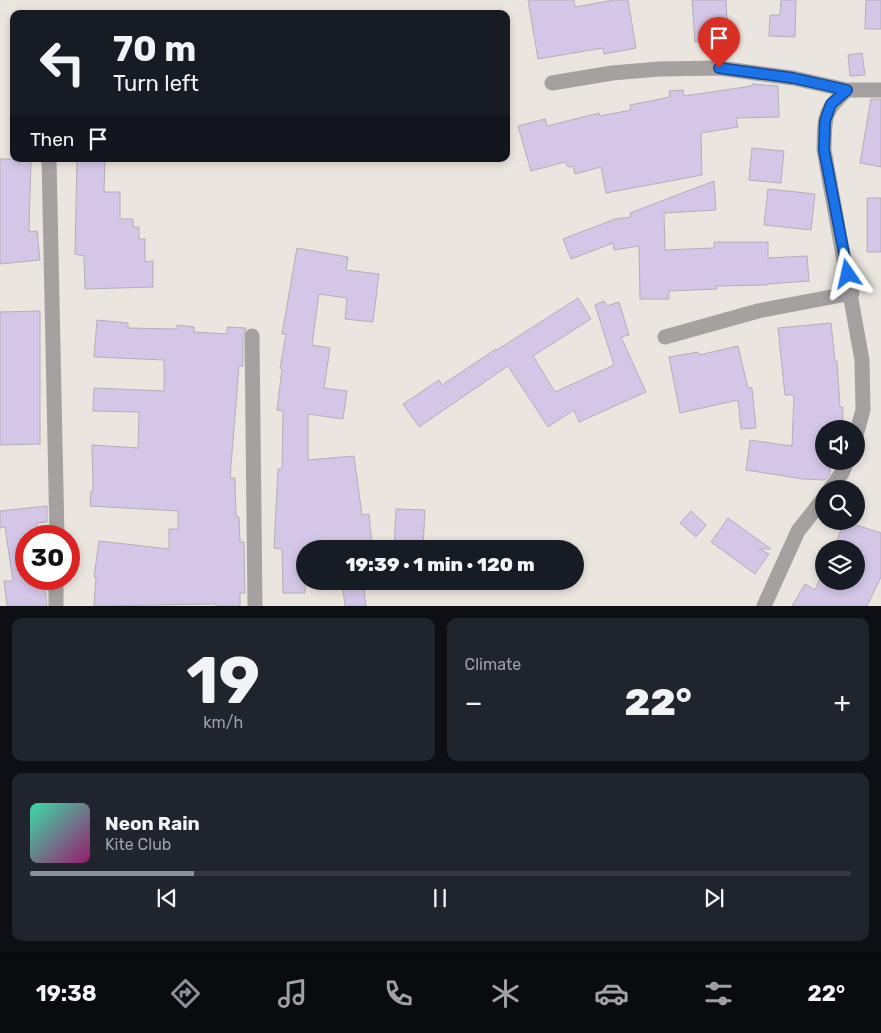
<!DOCTYPE html>
<meta charset="utf-8">
<style>
body{margin:0;font-family:Rubik,sans-serif;background:#20242c;color:#f1f3f6;height:100vh;display:flex;flex-direction:column;font-size:19px;white-space:nowrap}
*{box-sizing:border-box;margin:0}
p{font-size:16px;color:#9ea1a6}
.icon{flex:none;width:28px;height:28px;fill:none;stroke:currentColor;stroke-width:2;stroke-linecap:round;stroke-linejoin:round}
.map{position:relative;height:606px;overflow:hidden}
.side{display:flex;flex-direction:column;gap:12px;padding:12px;background:#0d0f14;flex:1}
.side>*{flex:none}
.hud{position:absolute;left:10px;top:10px;width:500px;height:152px;border-radius:10px;box-shadow:0 2px 8px #0003;background:#171b24;color:#f1f3f6;overflow:hidden}
.controls{position:absolute;left:815px;top:420px;display:grid;gap:10px}
.controls a{display:grid;place-items:center;width:50px;height:50px;border-radius:50%;background:#171b24;box-shadow:0 2px 8px #0003;font-size:25px}
.speed{position:absolute;left:15px;top:525px;display:flex;gap:10px;font-size:25px;font-weight:700;text-align:center}
.speed>*{display:grid;place-content:center;width:65px;height:65px;border-radius:50%;background:#171b24;box-shadow:0 2px 8px #0003;line-height:1}
.speed .limit{border:8px solid #d22;background:#fff;color:#111}
.pin{position:absolute;display:grid;place-items:center;width:42px;height:42px;color:#fff;margin:-51px -21px;border-radius:50% 50% 50% 0;rotate:-45deg;box-shadow:0 0 5px #0007}
.pin .icon{rotate:45deg}
.me{position:absolute;width:55px;margin:-28px;rotate:349deg;stroke-linejoin:round;filter:drop-shadow(0 0 4px #0008)}
.turn{display:flex;align-items:center;gap:18px;height:105px;padding:0 20px;font-size:22px}
.turn .icon{width:65px;height:65px;stroke-width:2.5}
.turn b{display:block;font-size:35px;line-height:42px}
.then{display:flex;align-items:center;height:48px;padding:0 20px;background:#0003;gap:10px;font-size:19px}
.big{font-size:38px;font-weight:800;line-height:1.1}
.side .card{flex:1;display:flex;flex-direction:column;justify-content:center;gap:8px;min-width:0;padding:0 18px;border-radius:10px;background:#20242c}
.side .dial{align-items:center;gap:0}
.dial b{font-size:65px;line-height:1}
.song{display:flex;align-items:center;gap:15px}
.cover{width:60px;height:60px;border-radius:8px;background:linear-gradient(135deg,hsl(160 70% 55%),hsl(320 70% 35%))}
.played{height:5px;border-radius:2px;background:linear-gradient(90deg,#8c9099 20%,#363941 20%)}
.keys{display:flex;justify-content:space-around;direction:ltr}
.heat{display:flex;justify-content:space-between;align-items:center;font-size:28px;direction:ltr}
.side .tiles{flex:1;display:grid;gap:12px;grid-template-columns:1fr 1fr}
.card:last-child{grid-column:span 2}
.trip{position:absolute;left:296px;top:540px;width:288px;height:50px;border-radius:25px;background:#171b24;box-shadow:0 2px 8px #0003;font-weight:800;line-height:50px;text-align:center}
.dock{display:flex;height:80px;justify-content:space-around;align-items:center;background:#090b0e;color:#9ea1a6}
.dock .icon{width:35px;height:35px}
.dock .on{color:#8c9099}
.dock b{font-size:22px;color:#f1f3f6}
.map>svg:first-child{display:block}
.building{fill:#d4c6e6;stroke:#b2b0b7}
.lines{fill:none;stroke-linecap:round;stroke-linejoin:round}
.street{stroke:#a5a1a1;stroke-width:15}
.route-casing{stroke:#114b97;stroke-width:12}
.route{stroke:#1a73e8;stroke-width:9}
</style>
<div class="map">
<svg width="881" height="606" viewBox="0 0 881 606">
<rect width="100%" height="100%" fill="#ebe5df"/>
<path class="building" d="M528,0h46l1,7 39,-7h14l8,48 -32,6 -1,-6 -65,11z
M692,0h34l2,40 -33,2z
M781,0h15l-1,37 -26,-1 1,-21h10z
M866,0h15v29h-16z
M862,53l3,22 -15,1 -2,-21z
M752,84l26,2 1,31 -43,1 2,9 -37,6 1,42 -96,18 -5,-26 -26,7 -2,-8 -5,1 -3,-5 -34,9 -13,-45 27,-7 2,7 52,-13 1,3 31,-6 -1,-5 40,-8 -1,-6 14,-1 1,6 68,-10z
M871,99h10v68l-21,-4z
M752,148l32,3 -3,32 -32,-3z
M0,159h31l-2,73 8,-1 3,29 -40,4z
M77,159h28l-1,33h16v27h13v8h6v12h6v23l8,-1v26l-68,2 -1,-33 -9,-2z
M714,181l2,29 -52,3 1,37 49,-2v-6h54v16l39,-2 2,25 -41,3v1l-52,1 1,3 -48,2v8h-29l-1,-53 -25,4 -1,-7 -42,16 -8,-20 52,-20 16,-2 -1,-4z
M768,189l47,5 -4,36 -47,-5z
M867,198h14v54h-14z
M297,248l51,9 -2,13 33,4 -6,48 -28,-3 2,-21 -28,-4 -7,51 18,3 -6,40 23,3 -4,28 -35,-5v46l46,-4 8,59 7,-1 3,32 -67,3v44h-22l-1,-44 -8,-1 4,-79h4l1,-58 -6,-1 5,-41 -2,-1 6,-34h-4z
M578,298l13,21 -58,37 22,36 59,-27 -19,-60 9,-4 3,5 12,-4 10,33 -8,2 25,55 -67,30 -5,-12 -26,17 -40,-61 -89,61 -16,-23 36,-24 3,5 54,-36 1,1z
M40,311v133l-40,1v-133z
M97,320l31,3v5l49,1v-4l17,2v5l33,2v-7l19,1 -3,8v30h-4l-9,112h5l1,39h3l1,25h4l1,51h-5v13h-24l-1,-2 -121,2 2,-29h-2l5,-36 70,8v-20h9v-18l-88,-5 1,-15h2l-1,-46 46,3 1,-36 -46,-1 1,-23 70,3v-31l-70,-3z
M831,323l4,38h2l3,46h3l-1,22h-18v32h6v13l-5,6 -22,-1 -57,-9 4,-30 42,6 2,-51h-9l-7,-67z
M738,346l10,42h4l4,40 -15,1 -3,-29 -58,13 -11,-56 29,-5 1,3z
M47,506v16l-10,1 2,13h-13v43h18l3,27h-40l-3,-25h9l-8,-54 -5,1v-17z
M396,509l29,1 -2,38 -29,-1z
M691,511l15,14 -10,12 -16,-14z
M728,518l43,31h-12l10,5 -14,20 -44,-32z
M844,521l37,12v44l-14,29h-75l13,-22 10,6 5,-11 4,2h32v-32h-22z
M342,581h21l3,25h-21z"/>
<g class="lines">
<path class="street" d="M552,83l60,-10 47,-4 60,-1 74,10 54,12h34
M847,90c-25,22 -22,28 -23,60l38,210 1,50 -7,25
M49,159l8,377
M252,336l3,270
M665,337l93,-26 94,-18
M830,489l12,-16 5,-12
M56,606v-27
M764,606l34,-75 26,-33"/>
</g>
<g class="lines">
<defs>
<path id="route" d="M719,68l74,10 54,12 -16,14 -6,17 -1,29 24,124"/>
</defs>
<use href="#route" class="route-casing"/>
<use href="#route" class="route"/>
</g>
</svg>
<div class="controls">
<a><svg class="icon" aria-label="sound" viewBox="0 0 24 24"><path d="M4 9h4l5-4v14l-5-4H4zM17 9q2 3 0 6"/></svg></a>
<a><svg class="icon" aria-label="search" viewBox="0 0 24 24"><circle cx="10" cy="10" r="6"/><path d="M15 15l6 6"/></svg></a>
<a><svg class="icon" aria-label="layers" viewBox="0 0 24 24"><path d="M12 4l9 5-9 5-9-5zM3 14l9 5 9-5"/></svg></a>
</div>
<div class="speed"><div class="limit">30</div></div>
<div class="pin" style="left:719px;top:68px;background:#d93025"><svg class="icon" aria-label="arrive" viewBox="0 0 24 24"><path d="M6 21V4h12l-3 4 3 4H6"/></svg></div>
<svg class="me" style="left:848px;top:274px" viewBox="-20 -20 40 40"><path d="M0-17L14 15 0 8-14 15z" fill="#1a73e8" stroke="#fff" stroke-width="4"/></svg>
<div class="trip">19:39 · 1 min · 120 m</div>
<div class="hud">
<div class="turn"><svg class="icon" aria-label="left" viewBox="0 0 24 24"><path d="M17 20v-9H6M10 6l-5 5 5 5"/></svg><div><b>70 m</b>Turn left</div></div>
<div class="then">Then<svg class="icon" aria-label="arrive" viewBox="0 0 24 24"><path d="M6 21V4h12l-3 4 3 4H6"/></svg></div>
</div>
</div>
<section class="side">
<div class="tiles">
<div class="card dial"><b>19</b><p>km/h</p></div>
<div class="card"><p>Climate</p>
<div class="heat"><a>−</a><b class="big">22°</b><a>+</a></div>
</div>
<div class="card">
<div class="song"><i class="cover"></i><div><b>Neon Rain</b><p>Kite Club</p></div></div>
<div class="played"></div>
<div class="keys"><svg class="icon" aria-label="previous" viewBox="0 0 24 24"><path d="M18 5L8 12l10 7zM5 5v14"/></svg><svg class="icon" aria-label="pause" viewBox="0 0 24 24"><path d="M8 5v14M16 5v14"/></svg><svg class="icon" aria-label="next" viewBox="0 0 24 24"><path d="M6 5l10 7-10 7zM19 5v14"/></svg></div>
</div>
</div>
</section>
<nav class="dock">
<b>19:38</b>
<svg class="icon on" aria-label="directions" viewBox="0 0 24 24"><path d="M12 3l9 9-9 9-9-9zM9 14v-3h6M13 9l2 2-2 2"/></svg>
<svg class="icon" aria-label="music" viewBox="0 0 24 24"><path d="M9 18V5l10-2v13"/><circle cx="6" cy="18" r="3"/><circle cx="16" cy="16" r="3"/></svg>
<svg class="icon" aria-label="phone" viewBox="0 0 24 24"><path d="M5 4h4l2 5-3 2q2 4 5 5l2-3 5 2v4C11 20 4 13 5 4z"/></svg>
<svg class="icon" aria-label="climate" viewBox="0 0 24 24"><path d="M12 3v18M4 7l16 10M4 17L20 7"/></svg>
<svg class="icon" aria-label="car" viewBox="0 0 24 24"><path d="M5 17H2v-5l4-1 3-4h7l3 4 3 1v5h-3M9 17h6M6 11h13"/><circle cx="7" cy="17" r="2"/><circle cx="17" cy="17" r="2"/></svg>
<svg class="icon" aria-label="filters" viewBox="0 0 24 24"><path d="M4 7h16M4 17h16"/><circle cx="9" cy="7" r="2"/><circle cx="15" cy="17" r="2"/></svg>
<b>22°</b>
</nav>
